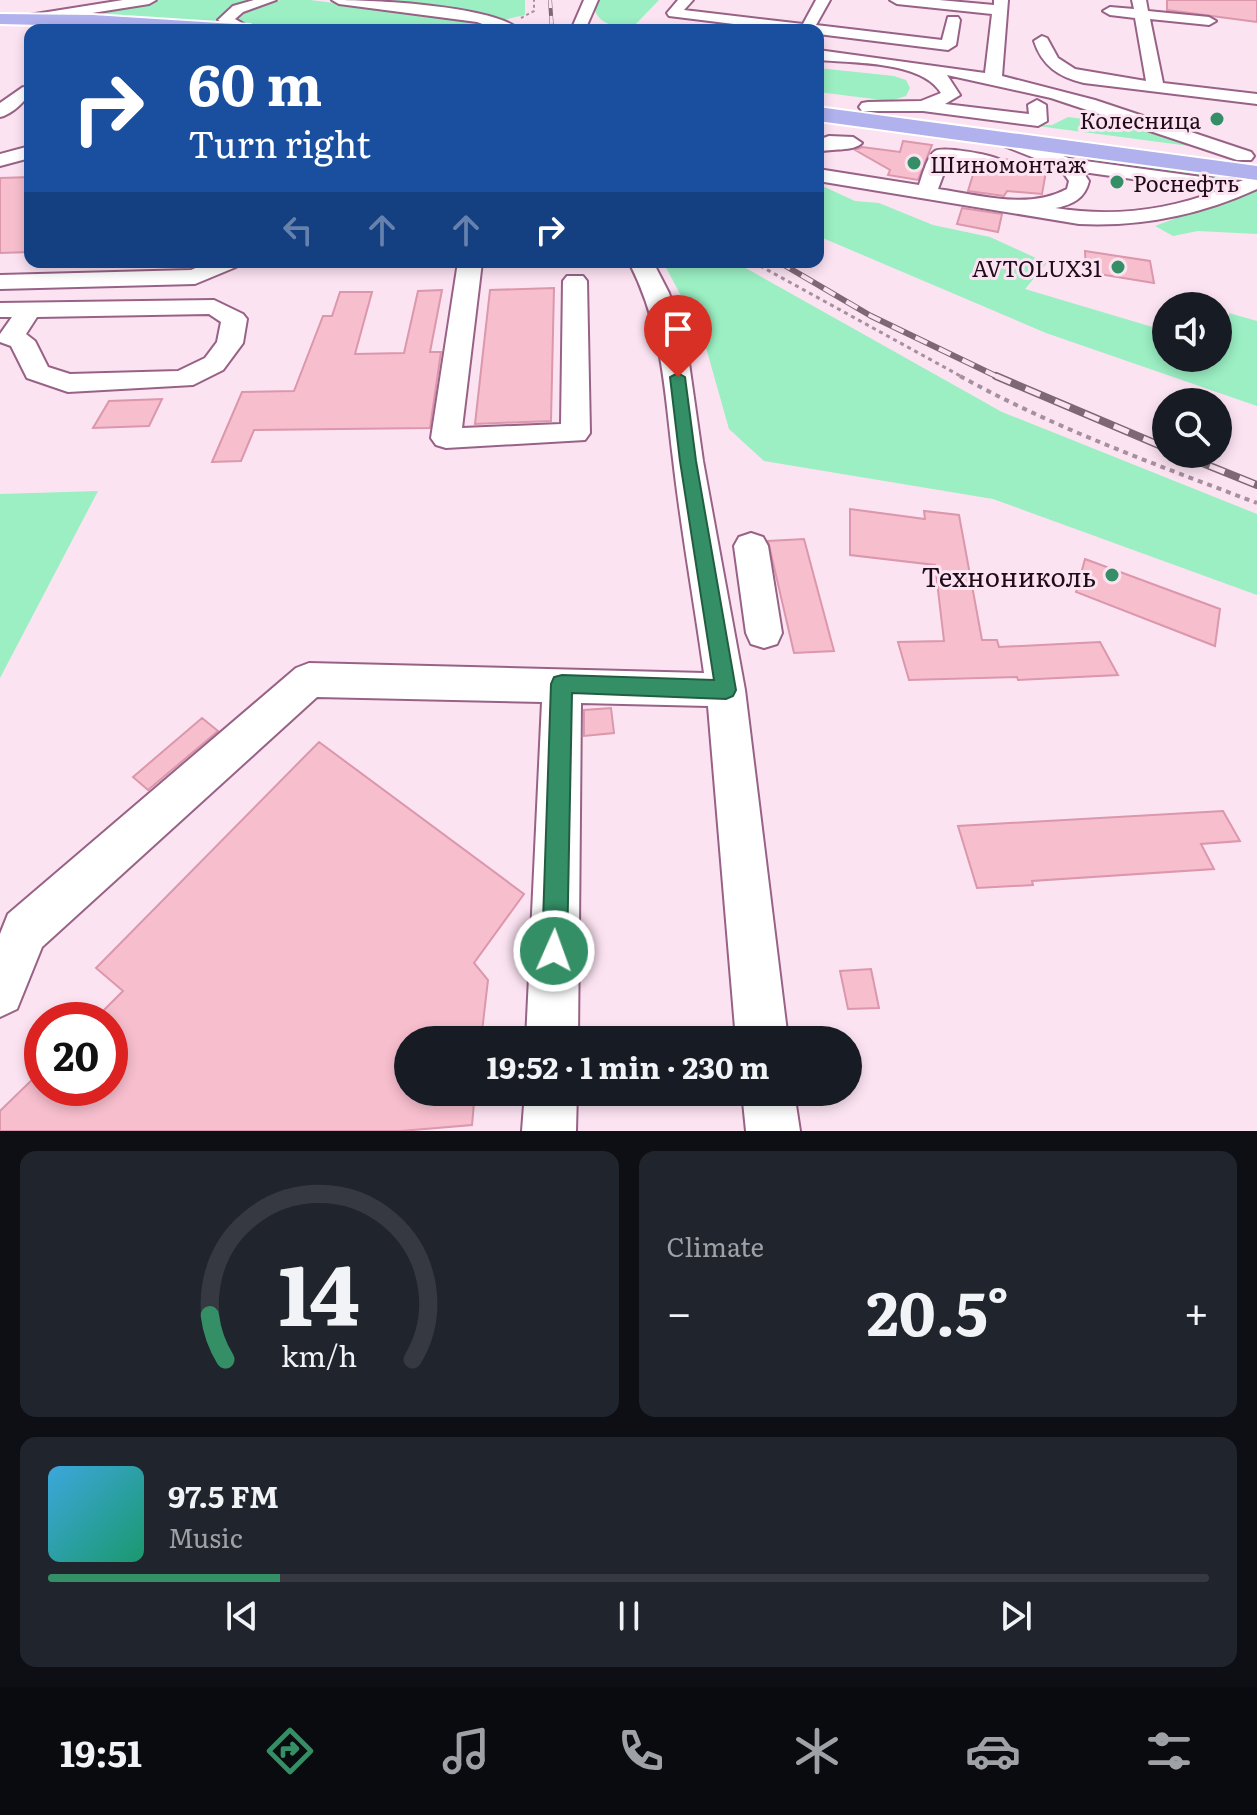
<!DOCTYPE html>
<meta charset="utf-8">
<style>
body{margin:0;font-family:Literata,serif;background:#20242c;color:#f1f3f6;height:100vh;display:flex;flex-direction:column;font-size:30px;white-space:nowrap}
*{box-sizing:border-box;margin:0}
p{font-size:26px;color:#9ea1a6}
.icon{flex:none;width:44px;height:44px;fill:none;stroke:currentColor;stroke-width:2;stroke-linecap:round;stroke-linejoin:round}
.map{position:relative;height:1131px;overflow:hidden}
.details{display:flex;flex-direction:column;gap:20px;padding:20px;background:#0d0f14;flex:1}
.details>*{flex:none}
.banner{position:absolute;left:24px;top:24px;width:800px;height:244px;border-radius:16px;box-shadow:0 4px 12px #0003;background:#1a4fa0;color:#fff;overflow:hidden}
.tools{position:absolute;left:1152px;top:292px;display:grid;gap:16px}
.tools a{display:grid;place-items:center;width:80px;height:80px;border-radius:50%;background:#171b24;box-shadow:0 4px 12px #0003;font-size:40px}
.speed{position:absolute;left:24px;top:1002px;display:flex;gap:16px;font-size:40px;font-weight:700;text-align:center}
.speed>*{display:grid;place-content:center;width:104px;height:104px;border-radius:50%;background:#171b24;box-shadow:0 4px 12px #0003;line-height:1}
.speed .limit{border:12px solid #d22;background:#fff;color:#111}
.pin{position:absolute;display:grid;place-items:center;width:68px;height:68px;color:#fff;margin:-82px -34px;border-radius:50% 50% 50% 0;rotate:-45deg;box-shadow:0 0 8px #0007}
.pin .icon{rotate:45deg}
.me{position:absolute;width:88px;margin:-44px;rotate:2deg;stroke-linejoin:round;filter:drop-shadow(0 0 6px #0008)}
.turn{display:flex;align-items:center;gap:28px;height:168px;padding:0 32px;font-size:36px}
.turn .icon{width:104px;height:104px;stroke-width:2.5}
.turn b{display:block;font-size:56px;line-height:68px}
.lanes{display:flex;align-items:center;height:76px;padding:0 32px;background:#0003;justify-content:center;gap:40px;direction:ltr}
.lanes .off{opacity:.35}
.big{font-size:60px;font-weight:700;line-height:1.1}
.details .card{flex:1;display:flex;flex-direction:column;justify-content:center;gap:12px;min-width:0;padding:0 28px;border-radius:16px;background:#20242c}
.details .dial{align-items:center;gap:0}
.dial svg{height:208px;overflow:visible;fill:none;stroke:#363941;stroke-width:7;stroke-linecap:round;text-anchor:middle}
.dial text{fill:#f1f3f6;stroke:none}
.song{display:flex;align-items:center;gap:24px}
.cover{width:96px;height:96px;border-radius:12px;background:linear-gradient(135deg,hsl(200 70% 55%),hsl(160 70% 35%))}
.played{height:8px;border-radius:4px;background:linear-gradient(90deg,#348f66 20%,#363941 20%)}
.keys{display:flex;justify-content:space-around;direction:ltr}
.heat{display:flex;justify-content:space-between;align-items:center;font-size:44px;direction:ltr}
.details .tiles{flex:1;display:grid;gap:20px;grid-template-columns:1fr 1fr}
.card:last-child{grid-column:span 2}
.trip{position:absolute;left:394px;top:1026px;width:468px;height:80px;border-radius:40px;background:#171b24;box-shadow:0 4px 12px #0003;font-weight:700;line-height:80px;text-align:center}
.dock{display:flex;height:128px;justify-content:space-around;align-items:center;background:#090b0e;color:#9ea1a6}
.dock .icon{width:56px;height:56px}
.dock .selected{color:#348f66}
.dock b{font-size:36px;color:#f1f3f6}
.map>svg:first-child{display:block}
.green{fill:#9befc3}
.building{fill:#f7bece;stroke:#db97ab;stroke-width:2}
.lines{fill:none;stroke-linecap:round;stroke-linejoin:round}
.minor-casing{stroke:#986286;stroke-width:4}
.major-casing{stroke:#fff;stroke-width:4}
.path-far2{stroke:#a68f9e;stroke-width:2;stroke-dasharray:3 3;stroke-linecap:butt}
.path-far1{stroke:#a68f9e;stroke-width:3;stroke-dasharray:4 4;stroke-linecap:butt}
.path{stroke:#a68f9e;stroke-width:4;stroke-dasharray:5 5;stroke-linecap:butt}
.minor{fill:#fff;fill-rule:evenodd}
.major{fill:#b0b1ed;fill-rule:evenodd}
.rail-far2-casing{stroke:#7e6876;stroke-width:4}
.rail-far1-casing{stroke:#7e6876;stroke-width:6}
.rail-casing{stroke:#7e6876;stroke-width:8}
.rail-far2{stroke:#fce3f2;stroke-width:3;stroke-dasharray:8;stroke-linecap:butt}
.rail-far1{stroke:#fce3f2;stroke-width:4;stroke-dasharray:13;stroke-linecap:butt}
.rail{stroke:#fce3f2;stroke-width:5;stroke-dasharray:16;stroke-linecap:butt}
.route{fill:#348f66;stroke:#225d42;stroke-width:2}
.poi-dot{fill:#348f66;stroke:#fce3f2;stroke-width:3}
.labels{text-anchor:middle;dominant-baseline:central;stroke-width:6;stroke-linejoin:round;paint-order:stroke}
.far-poi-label{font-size:22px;fill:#1f0b19;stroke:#fce3f2;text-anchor:end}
.poi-label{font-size:26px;fill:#1f0b19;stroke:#fce3f2;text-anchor:end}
</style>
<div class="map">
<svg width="1257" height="1131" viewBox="0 0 1257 1131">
<rect width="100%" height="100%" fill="#fce3f2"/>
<path class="green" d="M160,0h98l-34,12 -8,12 -145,-8z
M281,0h29l171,21 21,9h-213l-45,-5 -10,-4 -1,-5 21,-10z
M394,0h131v15l-22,5 -108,-17z
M593,0h66l-29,30c-20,-5 -36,-7 -37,-30z
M818,68l76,8 12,4 4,8 -4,8 -16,5 -72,-9z
M1068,117l78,10 51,20 -175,-23 30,1z
M1062,153l180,24 4,4 -4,2 -171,-23 -12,-4z
M818,184l37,17 24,2 54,22 57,12 57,26 -22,26 141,42v27h52v-12l9,2 2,-35 28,8v85l-211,-73 -228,-97z
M1257,188v46l-59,-3 -25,5 -18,-10z
M663,262h72l267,150 255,102v81l-264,-96 -229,-38 -35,-32 -26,-92z
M98,491l-98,187v-184z"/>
<path class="building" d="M1167,0h90v22l-90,-12z
M903,141l29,4 -14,35 -30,-5 2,-5 -35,-20 7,-3 38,5z
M1004,159l43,7 -5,28 -35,-3 -3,5 -36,-5 7,-23 19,2 10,-6z
M30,177v75l-30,1v-75z
M962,208l40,6 -4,18 -41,-8z
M1085,251l65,10 4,22 -68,-11z
M554,288l-3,133 -76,3 15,-134z
M442,290l-12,62h11l-11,76 -176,2 -13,31 -29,1 30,-70 52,-1 29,-75h9l8,-24h32l-17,62 49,-1 14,-62z
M162,399l-13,27 -56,2 16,-27z
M850,509l75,10 -1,-8 35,4 23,125h15l2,7 101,-5 18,33 -100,5 -1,-3 -108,3 -11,-38 46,-1 -9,-76 -85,-10z
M804,539l30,112 -40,2 -26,-112z
M1085,559l135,50 -5,37 -139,-54z
M611,708l3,25 -30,3v-26z
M202,718l16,13 -70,59 -15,-13z
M319,742l205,152 -50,69 14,17 -7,60h-73v52h67l-3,33 -71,6h-401v-20l42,-41v18h68v-68h-16l29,-29 -27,-23z
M1223,811l17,30 -39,3 13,25 -182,12 1,4 -56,3 -19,-62z
M871,969l8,39 -31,1 -8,-38z"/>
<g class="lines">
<defs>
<path id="minor" d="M123,0h33l-7,4 -120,19 -7,-4 7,-4z
M254,0h22l-33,12 -8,7 19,11h-19l-17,-10 15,-14z
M332,0c40,0 160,5 188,30h-21l-22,-8 -138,-18z
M584,0h14l-13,30h-14z
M678,0h15l-9,10 119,14 13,-24h14l-14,25 126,15 6,-23h10l2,3 -4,25 -8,5 -130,-16v-4h-36l-113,-14 -2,-3z
M890,0h49l55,5v-5h14l-6,76 93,24 156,52 3,4 -3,4h-14l-186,-62 -104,-23 13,20 -15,9 84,10 -1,-9 9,-5 9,5 1,16 -9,5 -115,-15h-61l-3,-4 3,-4 6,-1 53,-1 20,-8c-19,-32 -88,-30 -123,-33v-10l167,23 7,-59 -95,-10z
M1132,0h14l2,11 61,6 7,4 -7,4 -59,-6 13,64 94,11v10l-173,-21c-25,-6 -42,-17 -50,-42l8,-5 5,2 11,20 17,11 71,12 -11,-63 -25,-3 -7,-4 7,-4 24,2z
M23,87l7,3c-2,10 -19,25 -30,27v-14z
M1006,134l65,25 167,23 19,-7v14c-57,26 -116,38 -178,35l-261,-43v-12l101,16c3,-8 8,-29 16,-34 7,-5 61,4 67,10l-10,6 -44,-5 -10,27c42,6 90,21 129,0l2,-8 -9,-13 -61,-24 -2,-4 2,-4zM1083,172l134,19c-52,20 -107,26 -162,17 18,-3 30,-10 34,-27z
M829,136l24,1 9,6c-9,9 -31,5 -44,9v-12z
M30,146v12l-30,8v-12z
M209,262h31l-4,5 -41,17 -195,5v-14l191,-5z
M458,262h24l-20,166 99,-4 2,-143 4,-5h16l4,5 3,152 -5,7 -139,8 -10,-3 -5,-7z
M629,262h24l16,31 18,56 16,112 42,229 43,350h-52l-28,-334 -127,-3 -3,337h-52l16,-338 -225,-5 -275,250 -25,62 -17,8v-83l8,-20 288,-246 13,-5 395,10c-10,-72 -23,-143 -31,-214 -9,-72 -10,-130 -44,-197z
M214,300l29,14 4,5 -4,24 -20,27 -30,15 -125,7 -41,-14 -16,-32 -11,-4v-8l12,-17h-12v-14zM209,314l12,8 -4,20 -12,16 -27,13 -108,3 -22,-7 -13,-26 -9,-7 11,-17z
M751,533l12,4 5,9 14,87 -5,11 -13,4 -13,-4 -5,-11 -12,-87 5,-9z
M525,1092h52l-1,39h-54z
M742,1092h52l6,39h-54z"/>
<path id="major" d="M0,14l93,1 157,10 9,5 -259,-6z
M818,107l439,59v14l-439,-59z"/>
</defs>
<use href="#minor" class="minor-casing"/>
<use href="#major" class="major-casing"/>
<path class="path-far2" d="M521,18l13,-7v-11"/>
<path class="path-far1" d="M753,262l211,116"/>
<path class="path" d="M960,376c94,52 197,89 297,127"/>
<use href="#minor" class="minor"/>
<use href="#major" class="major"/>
<defs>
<path id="rail-far2" d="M550,0l2,30"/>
<path id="rail-far1" d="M779,262l92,54 129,62"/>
<path id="rail" d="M996,376l170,72
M1180,454l77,31"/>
</defs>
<use href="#rail-far2" class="rail-far2-casing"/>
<use href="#rail-far1" class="rail-far1-casing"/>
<use href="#rail" class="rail-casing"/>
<use href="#rail-far2" class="rail-far2"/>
<use href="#rail-far1" class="rail-far1"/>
<use href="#rail" class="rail"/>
</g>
<path class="route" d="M678,373l7,4 11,84 40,229 -3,6 -7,3 -154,-6 -5,258 -4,9 -9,4 -9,-4 -3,-9 9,-267 3,-7 8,-2 152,5 -34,-219 -10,-84z"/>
<g class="poi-dot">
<circle cx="1217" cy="119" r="8"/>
<circle cx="914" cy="163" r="8"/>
<circle cx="1117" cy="182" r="8"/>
<circle cx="1118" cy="267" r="8"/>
<circle cx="1112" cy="575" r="8"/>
</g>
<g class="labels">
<g class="far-poi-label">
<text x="1201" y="119">Колесница</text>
<text x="930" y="163" text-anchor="start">Шиномонтаж</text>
<text x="1133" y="182" text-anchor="start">Роснефть</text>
<text x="1102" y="267">AVTOLUX31</text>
</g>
<g class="poi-label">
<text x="1096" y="575">Технониколь</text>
</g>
</g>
</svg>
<div class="tools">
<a><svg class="icon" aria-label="sound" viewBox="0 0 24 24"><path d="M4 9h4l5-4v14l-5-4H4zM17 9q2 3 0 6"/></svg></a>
<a><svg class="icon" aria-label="search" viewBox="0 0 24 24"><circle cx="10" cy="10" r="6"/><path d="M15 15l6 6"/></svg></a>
</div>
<div class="speed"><div class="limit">20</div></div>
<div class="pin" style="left:678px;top:377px;background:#d93025"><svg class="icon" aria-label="arrive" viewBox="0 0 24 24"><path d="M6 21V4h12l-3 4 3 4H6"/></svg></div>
<svg class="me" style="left:554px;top:951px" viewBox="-20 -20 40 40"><circle r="17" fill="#348f66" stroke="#fff" stroke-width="3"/><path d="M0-11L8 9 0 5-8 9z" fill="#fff"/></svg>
<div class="trip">19:52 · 1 min · 230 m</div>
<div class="banner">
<div class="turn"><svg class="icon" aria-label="right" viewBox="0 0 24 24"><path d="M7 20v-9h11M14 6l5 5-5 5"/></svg><div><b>60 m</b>Turn right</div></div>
<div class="lanes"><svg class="icon off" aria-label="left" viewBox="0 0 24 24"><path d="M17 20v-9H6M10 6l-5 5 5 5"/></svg><svg class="icon off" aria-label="ahead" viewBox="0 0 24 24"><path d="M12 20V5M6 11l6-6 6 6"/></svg><svg class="icon off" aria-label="ahead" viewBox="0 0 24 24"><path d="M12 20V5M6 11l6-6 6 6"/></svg><svg class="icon" aria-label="right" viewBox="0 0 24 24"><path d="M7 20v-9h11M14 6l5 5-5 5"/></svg></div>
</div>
</div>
<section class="details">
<div class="tiles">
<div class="card dial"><svg viewBox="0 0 100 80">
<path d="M14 69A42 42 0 1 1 86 69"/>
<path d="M14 69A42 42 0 0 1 8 52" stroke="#348f66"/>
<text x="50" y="56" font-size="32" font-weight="700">14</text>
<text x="50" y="72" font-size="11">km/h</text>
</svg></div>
<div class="card"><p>Climate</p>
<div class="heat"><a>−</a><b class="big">20.5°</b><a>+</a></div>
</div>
<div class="card">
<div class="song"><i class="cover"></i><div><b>97.5 FM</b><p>Music</p></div></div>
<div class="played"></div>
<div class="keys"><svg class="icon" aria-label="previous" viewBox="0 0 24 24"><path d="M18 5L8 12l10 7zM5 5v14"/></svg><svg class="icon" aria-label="pause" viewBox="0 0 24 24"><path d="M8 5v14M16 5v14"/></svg><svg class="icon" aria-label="next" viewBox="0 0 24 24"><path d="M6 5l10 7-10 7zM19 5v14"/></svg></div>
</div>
</div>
</section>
<nav class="dock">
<b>19:51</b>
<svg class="icon selected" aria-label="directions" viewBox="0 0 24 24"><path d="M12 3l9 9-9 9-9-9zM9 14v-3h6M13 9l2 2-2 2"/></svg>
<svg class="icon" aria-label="music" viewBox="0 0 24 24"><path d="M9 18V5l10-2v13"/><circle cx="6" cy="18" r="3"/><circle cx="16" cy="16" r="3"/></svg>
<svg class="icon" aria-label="phone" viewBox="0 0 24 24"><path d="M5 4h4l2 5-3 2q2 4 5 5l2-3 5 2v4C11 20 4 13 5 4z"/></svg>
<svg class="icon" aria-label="climate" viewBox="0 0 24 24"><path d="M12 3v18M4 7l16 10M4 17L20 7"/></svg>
<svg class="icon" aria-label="car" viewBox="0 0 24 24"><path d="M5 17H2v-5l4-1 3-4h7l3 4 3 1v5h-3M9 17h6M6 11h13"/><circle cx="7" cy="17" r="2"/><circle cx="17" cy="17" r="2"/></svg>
<svg class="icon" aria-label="filters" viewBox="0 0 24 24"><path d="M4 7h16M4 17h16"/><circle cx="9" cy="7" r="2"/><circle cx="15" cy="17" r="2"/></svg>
</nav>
